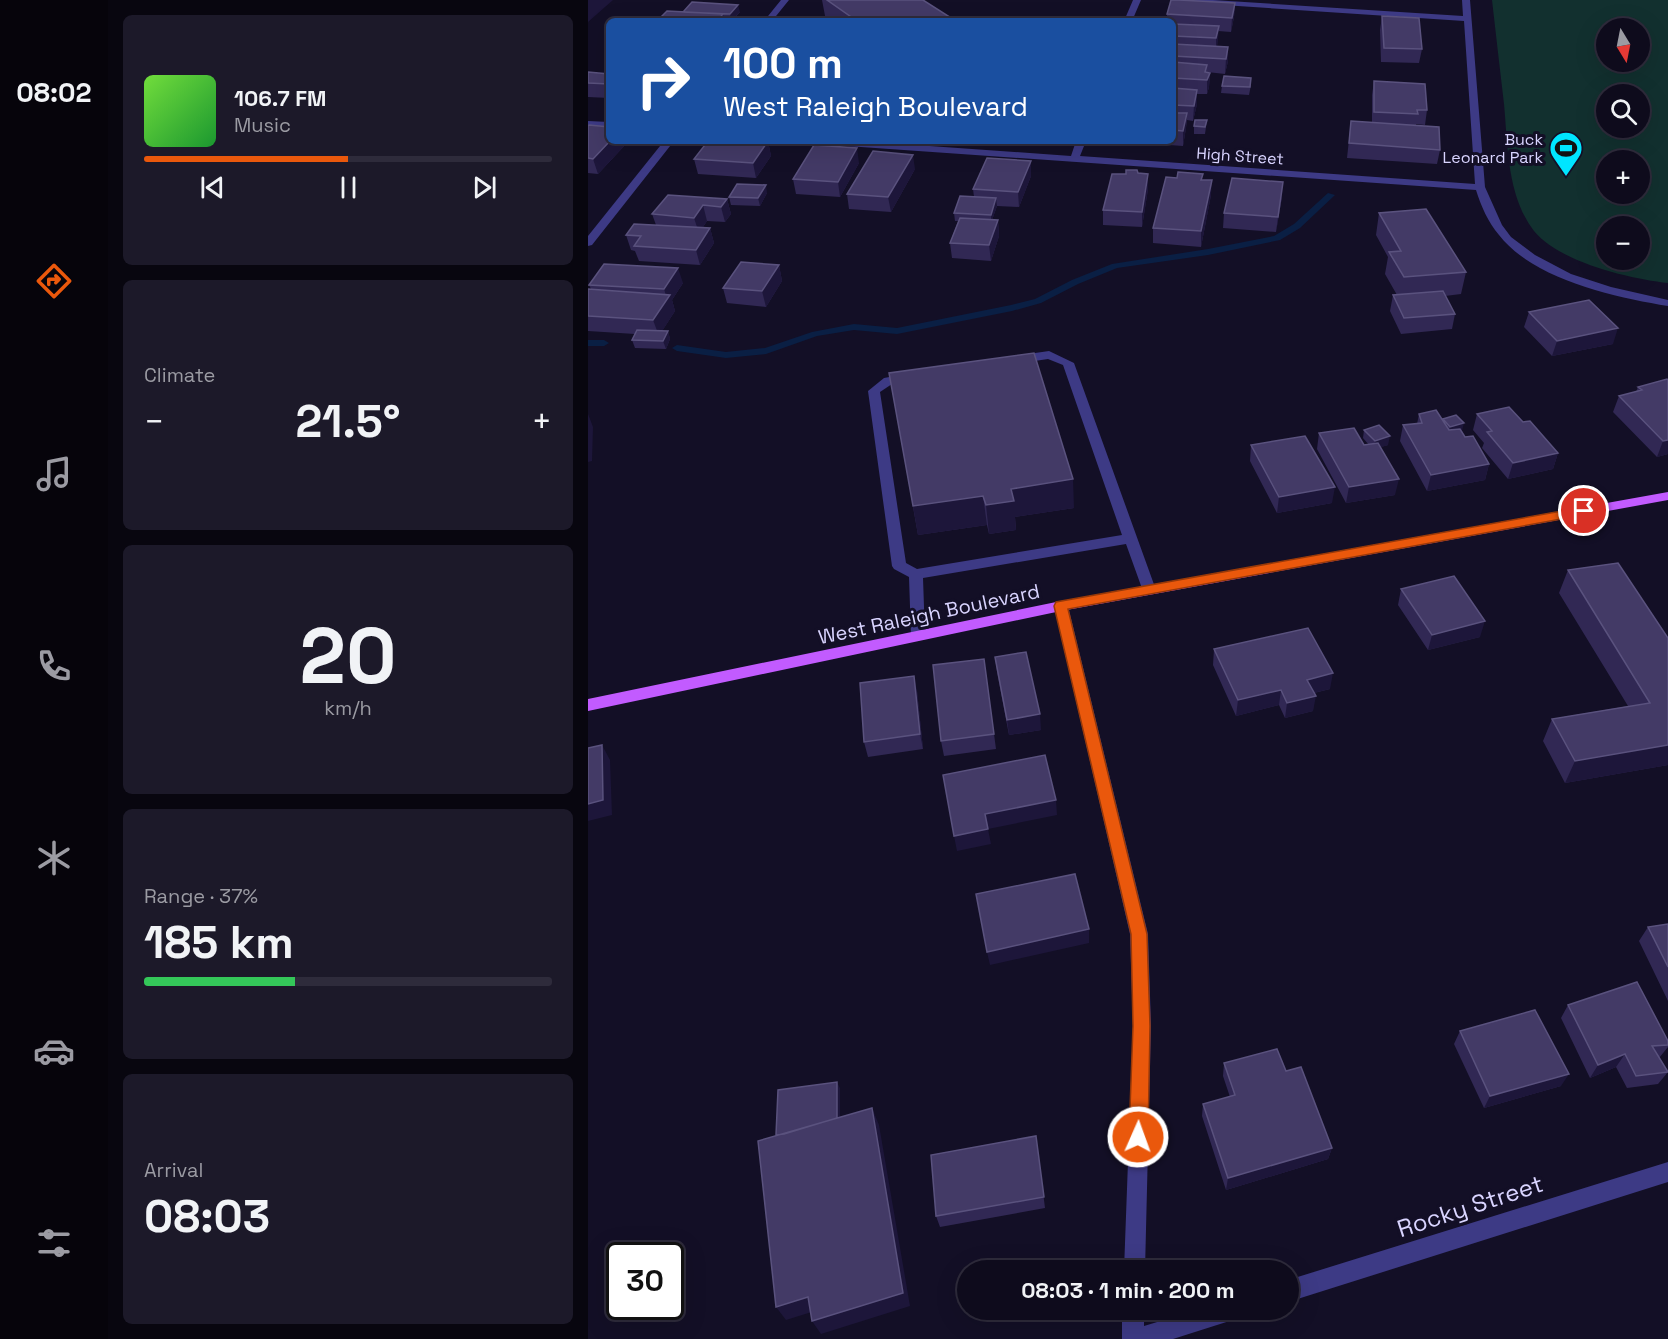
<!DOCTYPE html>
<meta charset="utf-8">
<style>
body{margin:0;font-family:"Space Grotesk",sans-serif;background:#1c1929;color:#f1f3f6;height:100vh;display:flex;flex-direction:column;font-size:22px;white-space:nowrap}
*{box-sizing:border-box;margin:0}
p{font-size:20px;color:#9b9ba3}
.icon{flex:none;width:33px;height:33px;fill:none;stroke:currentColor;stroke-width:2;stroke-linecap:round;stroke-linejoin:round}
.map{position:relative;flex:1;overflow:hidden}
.panel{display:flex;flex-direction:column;gap:15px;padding:15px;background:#08060f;width:480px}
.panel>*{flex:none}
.banner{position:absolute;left:18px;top:18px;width:570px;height:126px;border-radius:9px;box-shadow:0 6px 24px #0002,0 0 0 2px #2e2b3b;background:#1a4fa0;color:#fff;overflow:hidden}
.needle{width:39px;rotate:170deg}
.controls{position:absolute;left:1008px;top:18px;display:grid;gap:12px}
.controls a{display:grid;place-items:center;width:54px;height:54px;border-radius:50%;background:#0e0b1c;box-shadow:0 6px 24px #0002,0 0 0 2px #2e2b3b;font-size:30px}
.speed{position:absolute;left:18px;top:1242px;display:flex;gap:12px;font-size:30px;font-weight:700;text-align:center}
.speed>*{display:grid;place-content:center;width:78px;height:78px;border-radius:50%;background:#0e0b1c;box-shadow:0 6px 24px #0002,0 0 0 2px #2e2b3b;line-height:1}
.speed .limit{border:3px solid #111;border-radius:9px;background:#fff;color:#111}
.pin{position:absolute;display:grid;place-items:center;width:51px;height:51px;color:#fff;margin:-26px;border:3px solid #fff;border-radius:50%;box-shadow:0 2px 6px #0007}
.me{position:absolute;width:66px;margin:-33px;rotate:2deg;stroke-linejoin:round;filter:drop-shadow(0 0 4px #0008)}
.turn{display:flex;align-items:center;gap:21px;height:126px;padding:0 18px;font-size:27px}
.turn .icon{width:78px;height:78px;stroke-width:2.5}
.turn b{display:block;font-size:42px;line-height:51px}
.big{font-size:45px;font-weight:700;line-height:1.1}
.panel .widget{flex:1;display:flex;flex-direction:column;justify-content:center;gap:9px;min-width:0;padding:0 21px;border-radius:9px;background:#1c1929}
.panel .dial{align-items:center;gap:0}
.dial b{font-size:78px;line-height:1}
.song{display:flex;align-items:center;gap:18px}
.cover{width:72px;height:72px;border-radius:9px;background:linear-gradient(135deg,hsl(100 70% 55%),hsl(130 70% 35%))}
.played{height:6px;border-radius:3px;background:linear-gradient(90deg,#ea580c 50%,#2e2b3b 50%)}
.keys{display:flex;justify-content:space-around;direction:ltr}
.heat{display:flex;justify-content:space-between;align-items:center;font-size:33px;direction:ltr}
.charge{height:9px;border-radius:4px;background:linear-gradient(90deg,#34c759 37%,#2e2b3b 0)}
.trip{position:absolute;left:369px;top:1260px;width:342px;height:60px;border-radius:30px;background:#0e0b1c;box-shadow:0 6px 24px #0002,0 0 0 2px #2e2b3b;font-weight:700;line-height:60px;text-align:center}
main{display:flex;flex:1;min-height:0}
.dock{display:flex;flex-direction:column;width:108px;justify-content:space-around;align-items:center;background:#06040b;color:#9b9ba3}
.dock .icon{width:42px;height:42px}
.dock .active{color:#ea580c}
.dock b{font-size:27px;color:#f1f3f6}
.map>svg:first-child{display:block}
.green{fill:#12302f;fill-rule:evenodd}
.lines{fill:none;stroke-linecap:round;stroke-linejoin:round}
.stream{fill:#0a1f44;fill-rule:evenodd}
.lane{fill:#3d3a85;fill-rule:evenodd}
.street{fill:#3d3a85;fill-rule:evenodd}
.primary{fill:#c25bff;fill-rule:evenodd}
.wall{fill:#312854}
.shaded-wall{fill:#1d163a}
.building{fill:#433a66;stroke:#5a527e;stroke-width:1.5}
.route{fill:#ea580c;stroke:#983908;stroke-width:1.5}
.labels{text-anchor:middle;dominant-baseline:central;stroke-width:6;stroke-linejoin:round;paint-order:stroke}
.far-poi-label{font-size:16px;fill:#d9d4ff;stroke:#130f26;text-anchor:end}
.far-street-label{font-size:16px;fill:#d9d4ff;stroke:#130f26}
.street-label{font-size:20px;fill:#d9d4ff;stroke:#130f26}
.near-street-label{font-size:24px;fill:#d9d4ff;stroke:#130f26}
</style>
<main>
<nav class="dock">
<b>08:02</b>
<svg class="icon active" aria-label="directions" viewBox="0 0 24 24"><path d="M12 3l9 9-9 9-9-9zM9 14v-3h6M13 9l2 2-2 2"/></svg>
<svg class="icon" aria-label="music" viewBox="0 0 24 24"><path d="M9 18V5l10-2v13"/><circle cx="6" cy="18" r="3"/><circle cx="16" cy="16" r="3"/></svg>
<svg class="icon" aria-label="phone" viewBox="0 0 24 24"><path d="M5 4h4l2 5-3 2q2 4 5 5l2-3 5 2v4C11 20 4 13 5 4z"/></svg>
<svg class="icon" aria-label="climate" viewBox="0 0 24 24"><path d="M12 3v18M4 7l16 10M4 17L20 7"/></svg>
<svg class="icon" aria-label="car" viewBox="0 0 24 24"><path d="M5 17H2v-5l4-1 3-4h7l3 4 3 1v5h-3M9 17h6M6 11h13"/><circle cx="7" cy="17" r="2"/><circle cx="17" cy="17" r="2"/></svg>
<svg class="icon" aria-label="filters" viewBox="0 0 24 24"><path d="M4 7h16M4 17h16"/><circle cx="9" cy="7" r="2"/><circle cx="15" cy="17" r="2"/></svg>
</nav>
<section class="panel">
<div class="widget">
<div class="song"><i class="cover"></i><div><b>106.7 FM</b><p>Music</p></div></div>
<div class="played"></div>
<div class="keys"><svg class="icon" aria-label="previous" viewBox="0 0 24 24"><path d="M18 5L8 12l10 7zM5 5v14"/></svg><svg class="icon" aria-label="pause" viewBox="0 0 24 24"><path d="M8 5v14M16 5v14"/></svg><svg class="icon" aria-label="next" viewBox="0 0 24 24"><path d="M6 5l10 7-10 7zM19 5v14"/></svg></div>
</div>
<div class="widget"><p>Climate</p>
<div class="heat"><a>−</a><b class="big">21.5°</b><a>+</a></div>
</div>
<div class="widget dial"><b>20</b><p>km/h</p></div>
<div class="widget"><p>Range · 37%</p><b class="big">185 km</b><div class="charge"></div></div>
<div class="widget"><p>Arrival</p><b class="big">08:03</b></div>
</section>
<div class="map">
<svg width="1080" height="1339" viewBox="0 0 1080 1339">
<rect width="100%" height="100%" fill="#130f26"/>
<path class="green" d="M904,0h176v283c-38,-4 -109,-21 -134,-52 -27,-35 -26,-84 -30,-127 -4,-34 -8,-69 -12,-104zM1018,28h34v34h-34zM1018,94h34v34h-34zM1018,160h34v34h-34zM1018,226h34v34h-34z"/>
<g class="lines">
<path class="stream" d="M740,193l7,2 -35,33 -20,12 -72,15 -91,13 -39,16 -37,19 -29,8 -115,23 -43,-4 -37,6 -51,18 -40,4 -49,-7 -5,-3 5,-3 49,7 39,-4 47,-16 42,-8 43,4 114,-23 24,-6 37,-19 40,-16 96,-15 66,-13 20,-12z
M0,340h16l5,3 -5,3h-16z"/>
<path class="lane" d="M461,351l25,12 82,227 -2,4h-10l-18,-50 -203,34 2,58 -7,5 -5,-1 -2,-4 -2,-59 -15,-8 -2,-3 -24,-175 16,-13 27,-5 6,4 -2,3 -23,4 -12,8 26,171 11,6 205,-34 -59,-170 -15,-6 -34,5 -6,-4 6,-4z"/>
<path class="street" d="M193,0h8l-17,21h-8z
M545,0h8l-9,21h-8z
M585,0h40l250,16 -1,-16h8l15,187 17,38 9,12 24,18 36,19 40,13 57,13v6c-53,-9 -134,-26 -169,-71 -11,-13 -18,-29 -23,-45l-658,-46 -5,-3h46l212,15 5,-15h10l-6,15 395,28 -11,-163 -287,-19z
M0,121l21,1v6l-21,-1z
M76,141h10l-82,104 -4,1v-10z
M473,601l7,5 80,328 3,92 -6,244h-21l9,-244 -3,-92 -76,-328z
M1080,1162v20l-380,120v-22z
M534,1310h22v16l53,-16h45l-3,8 -66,21h-51z"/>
<path class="primary" d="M1080,492v8l-607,111 -473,100v-12l473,-98z"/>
</g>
<path class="wall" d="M234,0h101l33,21h-130z
M647,3l-1,14 -3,15 -13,-1 -1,16h11v14l-3,13 -18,-2 3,1 -1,14 -2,7h-10v10l-4,17 -6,-1 -1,8 -3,18 -42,-3v-2h32v-120h-6v-7z
M95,12h57l-8,9h-75z
M794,16l40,33 -3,14 -38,-1 -1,-32z
M0,72l21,2v24l-21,-1z
M786,81l53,29 -2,15 -9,-1v2l24,24 -3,14 -90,-6 4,-37 21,2v-28z
M663,85l-2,10 -28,-2 1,-7z
M619,120l-2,14h-11v-8z
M0,126l21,15h17l1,2 -29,31 -10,-1z
M180,141l3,15 -15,22 -58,-4 -4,-15z
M271,163l-19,34 -44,-3 -3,-15z
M327,169l-24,43 -42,-3 -2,-15z
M550,173l10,16 -6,38 -39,-2v-15l23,-36z
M615,174l-1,6 9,15 -10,52 -48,-4v-15l24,-50z
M443,176l-12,31 -22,-1 -5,14h6l1,16 -8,25 -39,-3 -2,-15 8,-22h-3l-1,-8 20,-16 -1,-8z
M179,193l-7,13 -29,-1 -2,-8z
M694,197l-6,35 -53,-4 1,-15z
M139,199l4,15 -6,8 -18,-1 -4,6 7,1 4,15 -14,22 -61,-4 -4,-10 -4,-1 -5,-15 30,-10 -4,-11z
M791,213l87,59 -5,22 -16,2 10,18 -3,15 -51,5 -11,-23 3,-16h4l-12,-21 3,-17 -12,-22z
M191,265l3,16 -16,26 -39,-4 -4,-15z
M95,283l-11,17 3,11 -13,20h6l2,8 -4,10 -31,-1 -3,-8 3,-6 -47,-3v-42h3l-2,-4z
M941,312l84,32 -61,12 -28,-29z
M301,373l185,135 -59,9 1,13 -27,4 -2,-9 -69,10z
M1080,380v74l-11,3 -44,-45 6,-16 17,-4 2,-5z
M831,414l23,6 1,-1 19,12 3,6 24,27 -4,16 -58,11 -27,-50 3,-16 14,-1z
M889,414l46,8 35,31 -5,16 -45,10 -26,-31 2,-5 -11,-13z
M776,430l24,15 -8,2 15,48 -49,8 -29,-54 2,-16 45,12h5l-6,-7z
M663,445l81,58 -55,10 -27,-52z
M1030,563l50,202 -103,18 -22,-42 9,-22 76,-13 -69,-113 9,-23z
M813,589l79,48 -52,13 -30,-45z
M626,649l116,40 -16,4 -1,18 -28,7 -6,-13 -43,11 -23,-51z
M407,657l46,73 -32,5 -12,-63z
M396,659l12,90 -52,7 -3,-15z
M329,691l6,58 -55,8 -4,-15z
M1080,924v77l-29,-60 9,-14z
M980,1005l100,36v6l-9,11 9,14 -10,12 -31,4 -11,-21 -26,11 -29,-60z
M872,1031l101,55 -77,22 -30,-64z
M636,1063l108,85 -4,11 -102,31 -24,-74 1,-12 27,-7 -7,-21z
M448,1136l9,72 -105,19 -4,-11z"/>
<path class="shaded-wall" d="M0,0h25l-25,22z
M647,3l-1,14 -3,15 1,-14z
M150,5l2,7 -9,9 -1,-7z
M135,14l1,7h-7z
M631,26l-1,14 -2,12v-14z
M640,47v14l-3,13 1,-15z
M622,73l-1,14 -2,7v-14z
M609,90v14l-4,17 1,-15z
M599,113l-1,15 -3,18v-15z
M22,141h16l1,2 -29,31 -5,-15z
M180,141l3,15 -15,22 -3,-15z
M269,148l2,15 -19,34 -2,-15z
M325,155l2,14 -24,43 -3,-15z
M443,161v15l-12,31 -1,-15z
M560,174v15l-6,38v-15z
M624,180l-1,15 -10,52v-16z
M695,182l-1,15 -6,35 2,-15z
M178,185l1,8 -7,13 -2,-8z
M408,198l1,8 -6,17v-8z
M139,199l4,15 -6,8 -4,-15z
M115,205l4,16 -8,12 -5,-15z
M410,220l1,16 -8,25 -2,-16z
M122,228l4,15 -14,22 -4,-15z
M191,265l3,16 -16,26 -4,-16z
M90,268l5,15 -11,17 3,11 -16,25 -6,-16 14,-21 -3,-10z
M1030,328l-5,16 -61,12 5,-15z
M80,331l2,8 -4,10 -3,-8z
M0,414l5,13 -1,34 -4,1z
M876,423l-2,8 -14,4 2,-8z
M802,436l-2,9 -15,5 2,-9z
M1080,440v14l-11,3 6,-16z
M970,453l-5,16 -45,10 5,-16z
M901,464l-4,16 -58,11 4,-16z
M485,479l1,29 -59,9 1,13 -27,4 -3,-29 25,-16z
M811,479l-4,16 -49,8 3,-16z
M747,487l-3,16 -55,10 2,-16z
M395,496l4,29 -69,10 -5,-29z
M897,621l-5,16 -52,13 4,-15z
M745,673l-3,16 -25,6 2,-15z
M326,676l3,15 6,58 -3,-15z
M693,690l-2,15 -43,11 2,-16z
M728,696l-3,15 -28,7 2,-15z
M452,714l1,16 -32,5 -2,-15z
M14,745l8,15 2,55 -24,6v-17z
M1080,745v20l-103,18 10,-22z
M468,800l1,15 -69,14 -3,-15z
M400,829l3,15 -34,7 -3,-15z
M501,929v14l-99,22 -3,-13z
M1037,1054l-9,13 -26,11 8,-13z
M981,1074l-8,12 -77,22 6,-12z
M249,1082l3,6v44l-3,-6z
M284,1108l7,17 31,181 -89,28 -9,-13z
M744,1148l-4,11 -102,31 2,-12z
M220,1297l10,13 -32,10 -10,-13z"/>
<path class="building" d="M239,0h96l33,21h-99z
M583,0h8l56,3 -3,15 -65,-4z
M104,2l46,3 -8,9 -47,-2z
M79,11l56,3 -6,7h-60z
M794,16l37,2 3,31 -38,-1z
M585,24l46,2 -3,12 -43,-2z
M585,44l55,3 -2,12 -53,-3z
M585,62l34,3 -2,7 5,1 -3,7 -34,-2z
M0,72l21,2v10l-21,-1z
M636,76l27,2 -1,9 -28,-1z
M786,81l51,3 2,26h-10l1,4 -44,-2z
M585,88l24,2 -3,16 -21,-1z
M585,113h14l-4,18 -10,-1z
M607,120h12l-2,7 -11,-1z
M763,121l88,6 1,23 -91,-7z
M1,125l20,2v14h1l-17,18 -5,-1v-32z
M120,141h60l-15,22 -59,-4z
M226,145l43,3 -19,34 -45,-3z
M285,151l40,4 -25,42 -41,-3z
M399,158l44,3 -13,31 -45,-3z
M538,170h11l1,3 10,1 -6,38 -39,-2 9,-36h14z
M590,172l25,2 -2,6h11l-11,51 -48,-3 13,-51 11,1z
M644,178l51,4 -5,35 -54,-4z
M149,184l29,1 -8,13 -29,-1z
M80,195l59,4 -6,8 -18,-2 -9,13 -42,-4z
M372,196l36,2 -5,17 -37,-2z
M838,209l40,63 -62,5 -15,-25 12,-1 -22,-38z
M372,218l38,2 -9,25 -39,-2z
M46,224l76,4 -14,22 -62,-4 7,-10 -15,-1z
M153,262l38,3 -17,26 -39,-3z
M16,264l74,4 -14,21 -75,-4z
M0,289l82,6 -17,25 -65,-4z
M855,291l12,23 -51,4 -11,-23z
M1001,300l29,28 -61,13 -28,-29z
M49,330l31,1 -5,10 -31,-1z
M446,353l39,126 -62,10 3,12 -28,4 -3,-9 -70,10 -24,-133z
M1079,379l1,1v60l-5,1 -44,-45 23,-6 -4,-3z
M921,407l14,15 7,-1 28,32 -45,10 -26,-31 5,-1 -15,-17z
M848,410l13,20 11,-1 5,8 8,-1 16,28 -58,11 -28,-50 19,-2 -3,-9z
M868,415l8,8 -14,4 -7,-8z
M791,425l11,11 -15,5 -11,-11z
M766,428l10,17 14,-2 21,36 -50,8 -30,-54z
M717,436l30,51 -56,10 -28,-52z
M1030,563l50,75v107l-93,16 -23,-42 98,-16 -82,-133z
M866,576l31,45 -53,14 -31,-46z
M720,628l25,45 -26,7 9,16 -29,7 -6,-13 -43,10 -24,-51z
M438,652l14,62 -33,6 -12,-63z
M396,659l10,75 -53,7 -8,-76z
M326,676l6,58 -56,8 -4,-59z
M14,745l1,55 -15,4v-56z
M457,755l11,45 -71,14 3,15 -34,7 -11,-61z
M487,874l14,55 -102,23 -11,-58z
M1080,924v43l-20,-40z
M1049,982l31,59v4l-16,1 16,26 -32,4 -11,-22 -27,11 -30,-60z
M947,1010l34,64 -79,22 -30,-65z
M689,1049l9,22 15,-4 31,81 -104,30 -25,-74 32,-9 -11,-32z
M249,1082v36l-53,16 -8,1 2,-45z
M284,1108l31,185 -91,28 -4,-24 -32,10 -18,-166z
M448,1136l8,61 -108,19 -5,-61z"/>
<path class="route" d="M996,507l5,1v6l-521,95 79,325 3,92 -2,111 -3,6 -7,3 -6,-3 -3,-6 4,-111 -2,-92 -77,-328 2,-4z"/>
<defs>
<symbol id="stadium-pin" viewBox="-11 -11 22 30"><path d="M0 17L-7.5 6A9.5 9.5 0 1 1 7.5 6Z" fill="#00e5ff" stroke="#130f26"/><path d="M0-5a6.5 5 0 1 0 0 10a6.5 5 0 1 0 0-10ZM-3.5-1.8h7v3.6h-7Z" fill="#111"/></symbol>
</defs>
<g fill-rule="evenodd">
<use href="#stadium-pin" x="959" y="129" width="38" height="52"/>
</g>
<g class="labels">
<g class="far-poi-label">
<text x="955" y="139">Buck<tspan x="955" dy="18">Leonard Park</tspan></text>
</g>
<g class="far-street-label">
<text transform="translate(652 156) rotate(4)">High Street</text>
</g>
<g class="street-label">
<text transform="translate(341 614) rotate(-12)">West Raleigh Boulevard</text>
</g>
<g class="near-street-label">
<text transform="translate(882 1206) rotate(-18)">Rocky Street</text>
</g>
</g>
</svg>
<div class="controls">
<a><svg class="needle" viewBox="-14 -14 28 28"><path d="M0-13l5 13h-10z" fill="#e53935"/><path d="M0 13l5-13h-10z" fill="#9b9ba3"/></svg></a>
<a><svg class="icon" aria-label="search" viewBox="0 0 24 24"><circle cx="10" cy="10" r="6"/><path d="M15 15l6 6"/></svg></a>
<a>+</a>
<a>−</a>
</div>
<div class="speed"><div class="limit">30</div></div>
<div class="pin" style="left:996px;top:511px;background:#d93025"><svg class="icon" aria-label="arrive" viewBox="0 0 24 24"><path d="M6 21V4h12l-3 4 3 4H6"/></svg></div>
<svg class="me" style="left:550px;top:1137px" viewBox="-20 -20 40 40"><circle r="17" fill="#ea580c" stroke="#fff" stroke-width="3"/><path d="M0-11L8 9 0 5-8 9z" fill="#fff"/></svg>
<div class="trip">08:03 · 1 min · 200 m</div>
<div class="banner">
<div class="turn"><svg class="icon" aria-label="right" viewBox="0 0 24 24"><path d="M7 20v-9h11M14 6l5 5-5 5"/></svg><div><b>100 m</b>West Raleigh Boulevard</div></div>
</div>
</div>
</main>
